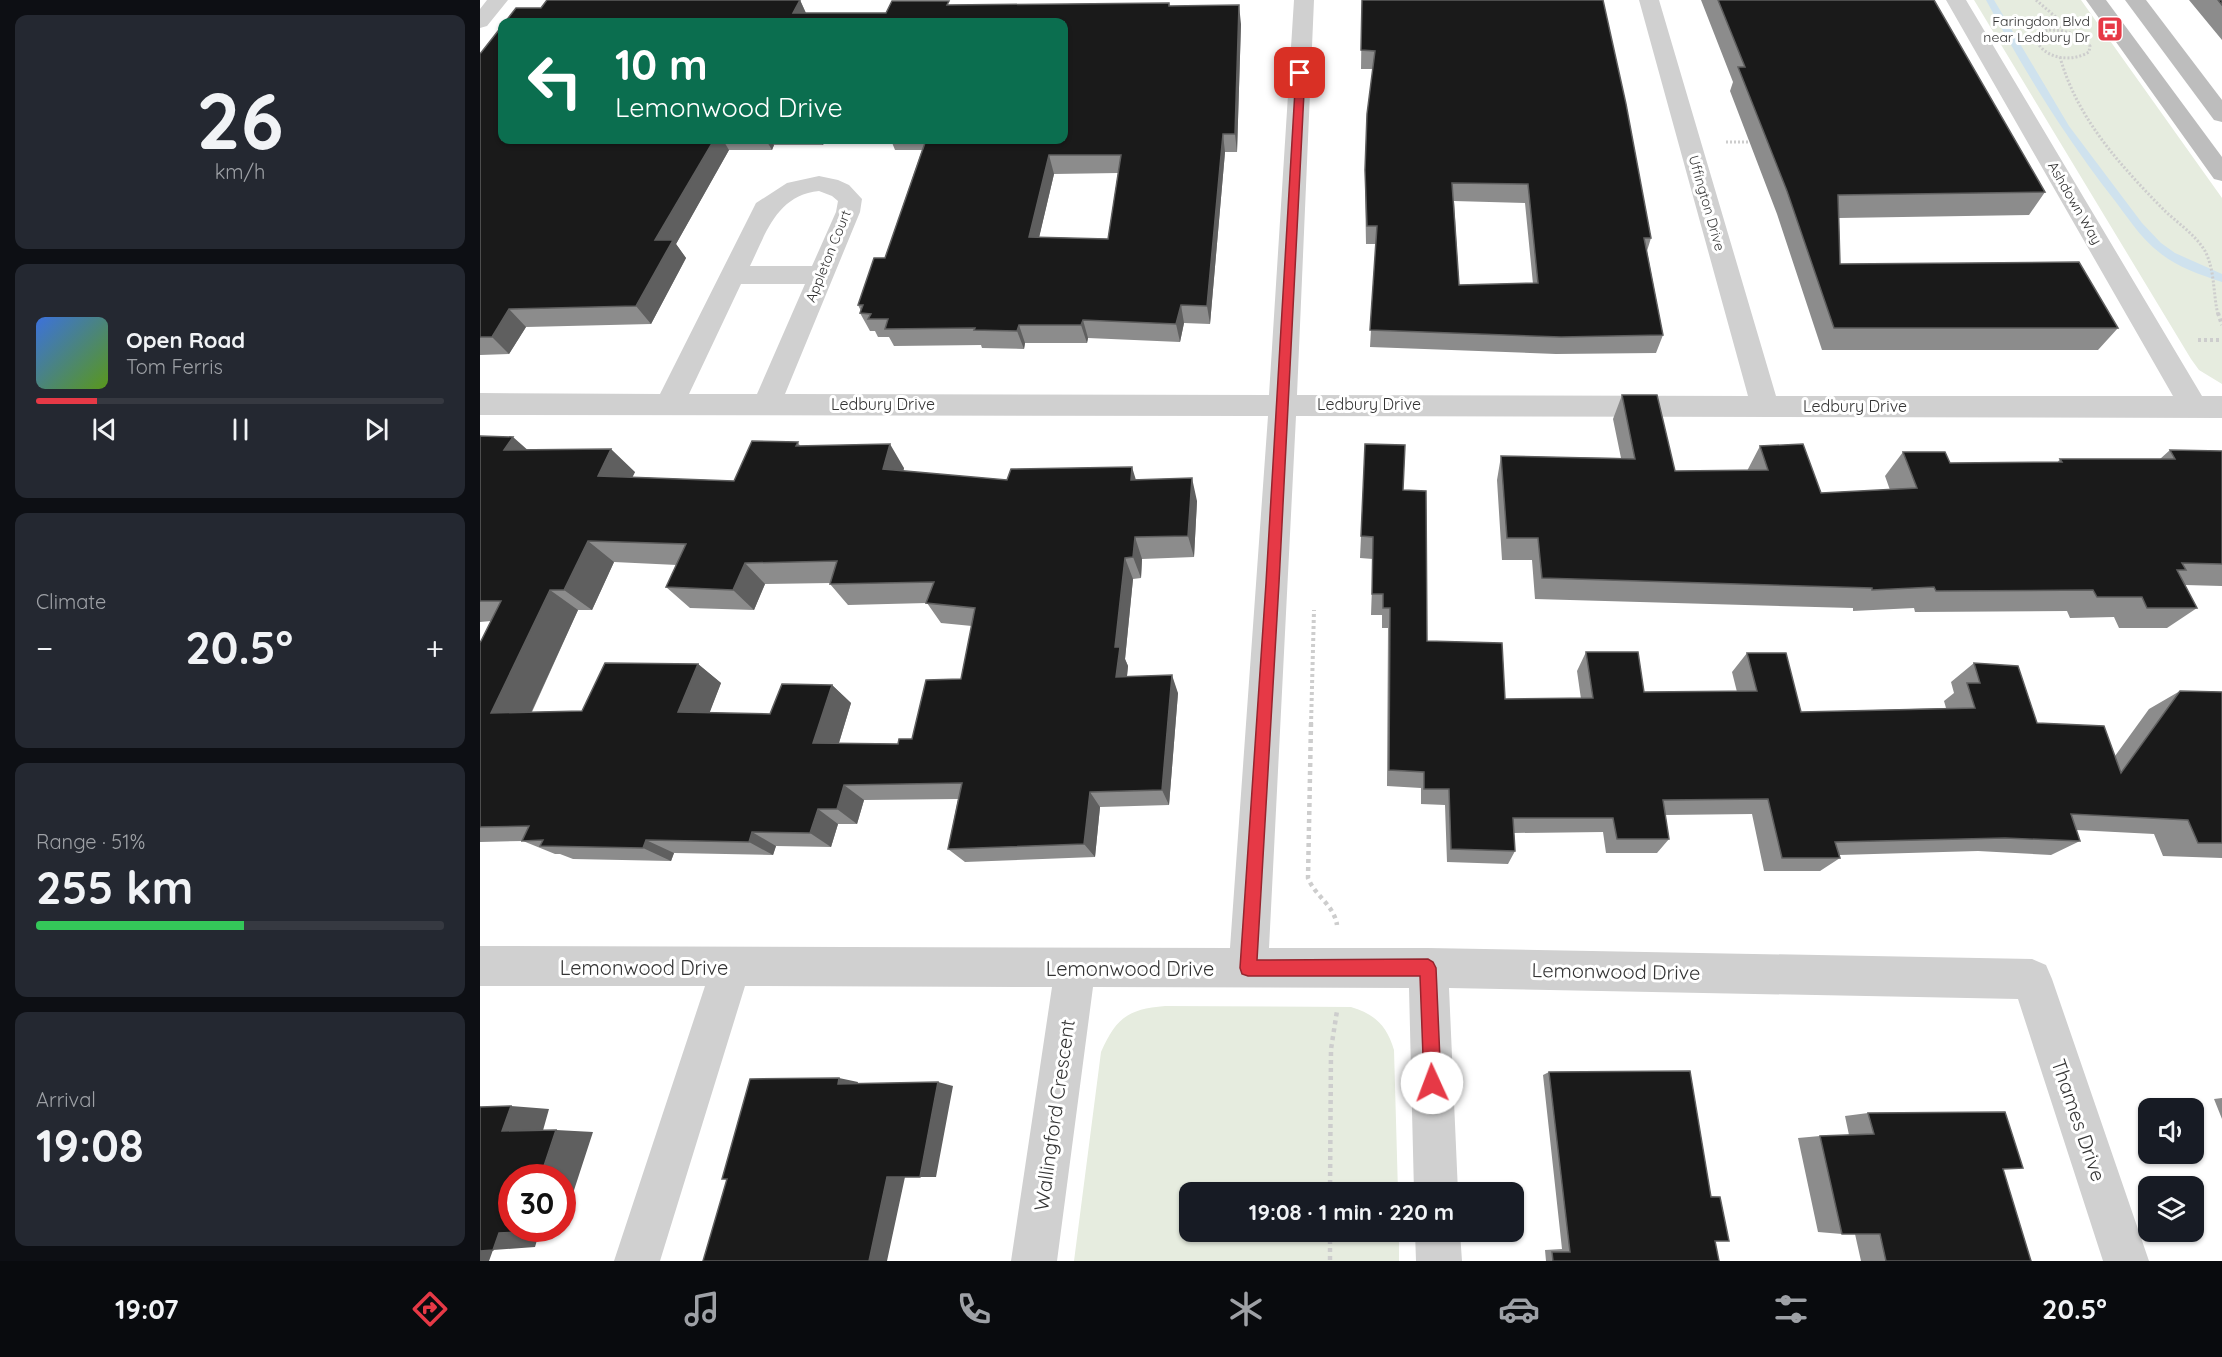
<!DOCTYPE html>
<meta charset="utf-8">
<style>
body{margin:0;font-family:Quicksand,sans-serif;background:#242831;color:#f1f3f6;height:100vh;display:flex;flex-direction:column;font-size:22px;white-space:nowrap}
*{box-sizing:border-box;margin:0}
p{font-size:20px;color:#9ea1a6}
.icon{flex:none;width:33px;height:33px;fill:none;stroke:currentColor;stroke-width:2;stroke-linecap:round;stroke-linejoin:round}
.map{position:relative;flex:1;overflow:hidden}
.drawer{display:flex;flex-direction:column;gap:15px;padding:15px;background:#0d0f14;width:480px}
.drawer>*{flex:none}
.guide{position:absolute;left:18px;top:18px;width:570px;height:126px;border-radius:12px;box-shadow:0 2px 4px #0004;background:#0b6e4f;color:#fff;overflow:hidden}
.controls{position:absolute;left:1658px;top:1098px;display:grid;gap:12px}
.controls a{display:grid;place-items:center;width:66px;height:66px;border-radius:12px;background:#171b24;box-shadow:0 2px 4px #0004;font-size:30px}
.speed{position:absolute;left:18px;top:1164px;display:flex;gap:12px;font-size:30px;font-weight:700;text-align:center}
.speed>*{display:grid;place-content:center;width:78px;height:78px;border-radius:50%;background:#171b24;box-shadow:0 2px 4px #0004;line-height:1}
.speed .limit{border:9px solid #d22;background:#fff;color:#111}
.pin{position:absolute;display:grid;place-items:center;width:51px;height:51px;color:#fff;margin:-26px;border-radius:12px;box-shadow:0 3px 9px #0006}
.me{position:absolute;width:66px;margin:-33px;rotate:358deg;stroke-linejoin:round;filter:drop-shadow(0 0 4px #0008)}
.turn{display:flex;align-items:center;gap:21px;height:126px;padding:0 18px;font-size:27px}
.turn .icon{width:78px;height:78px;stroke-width:2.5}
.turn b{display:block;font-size:42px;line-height:51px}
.big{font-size:45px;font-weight:700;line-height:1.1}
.drawer .tile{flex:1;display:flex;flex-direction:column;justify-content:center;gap:9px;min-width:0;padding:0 21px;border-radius:12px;background:#242831}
.drawer .dial{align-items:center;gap:0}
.dial b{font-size:78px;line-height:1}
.song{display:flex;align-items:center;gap:18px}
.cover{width:72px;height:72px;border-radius:9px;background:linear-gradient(135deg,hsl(220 70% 55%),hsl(90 70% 35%))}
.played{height:6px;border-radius:3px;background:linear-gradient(90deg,#e63946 15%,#363941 15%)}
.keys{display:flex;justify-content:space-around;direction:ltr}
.heat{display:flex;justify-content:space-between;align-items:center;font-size:33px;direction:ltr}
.charge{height:9px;border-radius:4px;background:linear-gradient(90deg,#34c759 51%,#363941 0)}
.trip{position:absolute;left:699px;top:1182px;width:345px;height:60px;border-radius:12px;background:#171b24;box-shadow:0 2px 4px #0004;font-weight:700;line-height:60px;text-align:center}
.tab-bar{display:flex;height:96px;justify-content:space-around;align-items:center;background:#090b0e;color:#9ea1a6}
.tab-bar .icon{width:42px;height:42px}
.tab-bar .selected{color:#e63946}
.tab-bar b{font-size:27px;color:#f1f3f6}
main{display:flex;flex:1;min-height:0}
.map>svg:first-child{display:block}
.green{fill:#e6ecdf}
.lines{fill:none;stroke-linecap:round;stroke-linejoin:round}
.stream{fill:#cfe2ee;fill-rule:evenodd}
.path-far2{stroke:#cdcdcd;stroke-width:3;stroke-dasharray:2 2;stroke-linecap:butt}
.path-far1{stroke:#cdcdcd;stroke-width:4;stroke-dasharray:3 3;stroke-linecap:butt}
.path{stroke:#cdcdcd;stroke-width:4.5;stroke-dasharray:4 4;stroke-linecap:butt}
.street{fill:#d0d0d0;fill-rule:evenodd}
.secondary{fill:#bdbdbd;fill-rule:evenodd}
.wall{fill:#8c8c8c;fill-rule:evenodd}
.shaded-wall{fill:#5f5f5f}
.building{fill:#1a1a1a;stroke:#5f5f5f;stroke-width:1.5;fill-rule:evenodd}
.route{fill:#e63946;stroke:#96252e;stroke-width:1.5}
.labels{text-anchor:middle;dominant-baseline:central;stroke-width:6;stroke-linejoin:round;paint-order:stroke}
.far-poi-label{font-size:14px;fill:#333;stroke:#fff;text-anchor:end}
.far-street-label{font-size:14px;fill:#333;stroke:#fff}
.street-label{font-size:16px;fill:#333;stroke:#fff}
.near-street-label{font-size:20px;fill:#333;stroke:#fff}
</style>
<main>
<section class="drawer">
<div class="tile dial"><b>26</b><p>km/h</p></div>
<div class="tile">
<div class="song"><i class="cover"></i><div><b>Open Road</b><p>Tom Ferris</p></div></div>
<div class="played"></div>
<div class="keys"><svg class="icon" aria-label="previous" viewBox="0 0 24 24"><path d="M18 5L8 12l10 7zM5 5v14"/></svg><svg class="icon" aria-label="pause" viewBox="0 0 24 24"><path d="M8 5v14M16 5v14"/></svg><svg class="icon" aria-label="next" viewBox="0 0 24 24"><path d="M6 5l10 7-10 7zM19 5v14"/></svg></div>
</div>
<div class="tile"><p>Climate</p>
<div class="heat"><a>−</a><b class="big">20.5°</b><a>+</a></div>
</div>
<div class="tile"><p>Range · 51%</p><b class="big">255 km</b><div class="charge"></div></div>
<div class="tile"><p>Arrival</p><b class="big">19:08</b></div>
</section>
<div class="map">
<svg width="1742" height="1261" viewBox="0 0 1742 1261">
<rect width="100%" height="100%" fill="#fff"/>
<path class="green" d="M1494,0h107l141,198v186l-23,-14 -8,-11z
M685,1006l186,1c24,7 36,19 43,43l4,142h-208v40h209v29h-325l27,-209c15,-34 27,-43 64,-46z"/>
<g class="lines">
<path class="stream" d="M1506,0h8l75,126 73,97 19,20 14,10 47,21v8c-21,-7 -45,-15 -62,-29 -20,-15 -33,-37 -48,-56 -48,-62 -89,-128 -126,-197z"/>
<path class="path-far2" d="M1556,0l21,18 5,12
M1569,30c16,0 30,4 41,16l-1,6c-18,11 -47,7 -54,-15l5,-5z
M1580,57c17,61 59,107 103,152 13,13 32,25 42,42 10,19 8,43 13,64
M1246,142h25"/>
<path class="path-far1" d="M1738,313l4,12
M1718,340h24
M831,725l3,-115"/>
<path class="path" d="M831,723l-3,155c7,18 26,27 29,47
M850,1192l1,-143 6,-38
M850,1232v29"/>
<path class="street" d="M7,0h21l-21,26 -7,2v-19z
M814,0h20l-17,395 451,1 -109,-396h20l117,396h397l-227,-396h20l236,396h20v22l-926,-2 -27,532h159l604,11 14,6 6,14 97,282h-46l-85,-262 -569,-11 9,204h-44l-5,-204 -316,-1 -36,274h-46l41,-274 -307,-1 -85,275h-46l91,-275h-225v-40l750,2 38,-532 -788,-1v-22l180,1 96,-191 31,-20 32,-7 19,4 11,5 13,14 -2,13 -75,182 484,1zM339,191l13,5 6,5 -2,11 -24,54h-62c16,-33 27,-71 69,-75zM261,284h64l-48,110h-68z
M935,1232h45l2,29h-46z"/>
<path class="secondary" d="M1606,0h20l116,157v24l-8,-2z
M1645,0h21l76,100v22l-8,-2z"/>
</g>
<path class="wall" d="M320,0l6,13h80l64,-8 219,-2 1,3 71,18 -4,128h-12l-15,172 -26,-1 -4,19 -92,-4 -1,5h-62l-1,6 -42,-1 -1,-3 -87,1 -5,-9h-11l-3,-6h-5l-10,-18 1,-2 -3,-6 27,-47 37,-108h-27l-4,-10h173l-523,-132zM638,173l-10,66 -69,-2 15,-63z
M882,0l289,238 -4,13 16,84 -7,18 -100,1 -186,-7 6,-103h-10l-1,-55 2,-75 6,-45h-12zM974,201l71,2 8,81 -74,1z
M1221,0h233l111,192 -16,23 -190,3 1,46 278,64 -20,22h-276l-45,-136 -47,-123 3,-9z
M1709,0h33v40z
M0,54l22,86h323l-2,5h-49l-2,5h-43l-53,94 10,14 -35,66 -125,3 -17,27 -29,1z
M1142,395l53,76h72l13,-25 61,47 69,-3 -5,-14 18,-24 47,11h107l3,-4h100l10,-9 52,1v135l-37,-1 12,23 -30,20h-48l-5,-11 -44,1 -3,-7 -152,1 -1,-4 -61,3v-3l-318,-9 -3,-39h-30l-5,-80 4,-24 120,2 -8,-39z
M0,436l47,14 108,22 -3,5 102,4 64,-39 2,4 104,22 -1,3 104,9h129l61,21 -3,56 -52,2 -1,19 -8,1 -8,80 3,7 -1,10 51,17 -9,112 -69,2 -5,50 -130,5 -17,-13 10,-50 -94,1 -7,24h-19l-7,23 -55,-1 -3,9 -99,-2 -3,8 -98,-2 -13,-5h-5l-32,-13 -43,1v-199l11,-22 -11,1zM134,562l63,3 -11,22 24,21 64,2 11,-26 66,-1 -1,1 18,21 79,-2 14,20 31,3 -11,53 -49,60 -14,5 -59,-1 12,-40 -19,-18 -62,29 -61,-1 12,-30 -23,-19 -116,47 -50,1 46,-102h14z
M923,490l24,151 78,58h76l-4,-28 9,-19 58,40h93l-5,-20 15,-19 54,59 145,-4 -2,-7 10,-8 -3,-11 23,-19 63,60 78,33 34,-47 31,-18 42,1v166l-59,-2 -9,-22 -78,-4 4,11 -29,14 -73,-4 -139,4 1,3 -20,13h-56l-12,-57 -87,1 4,24 -12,14h-51l-3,-21 -89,1 1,18 -7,13 -61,-2 -2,-57 -24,-1v-16l-34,-2 1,-158h-6v-13h-11l2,-56 -13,-1 1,-22z
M1069,1072l162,124 9,1 -5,44 4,20h-173l-1,-11 17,-1 -19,-174z
M1742,1098v21l-8,-20z
M1388,1113l135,56 28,92h-170l-6,-27h-13l-24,-2 -20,-94 22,-2 29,-1 -4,-19z"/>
<path class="shaded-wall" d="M320,0l8,18 -15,-5z
M759,5l2,19 -4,128 -2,-18z
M743,134l2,18 -15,172 -3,-18z
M234,140h9l6,10 -53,94 10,14 -35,66 -15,-18 19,-66z
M286,140h5l3,5 -2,5z
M340,140h5l-2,5z
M569,155l5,19 -19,81 -6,-18z
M701,305l3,18 -4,19 -4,-18z
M29,309l17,18 -17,27 -17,-17z
M603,320l5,18 -1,5 -6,-18z
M539,325l6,18 -1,6 -7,-18z
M33,437l26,23 -35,-10z
M410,444l14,24 -6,24 -15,-23z
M131,449l24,23 -13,27 -24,-23z
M652,467l7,23 -8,-10z
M712,478l5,23 -3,56 -6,-21z
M655,537l7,22 -1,19 -8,-21z
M108,541l26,21 -22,48 -28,-20z
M645,558l8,21 -8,80 3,7 -3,29 -9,-18 -1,-30z
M265,563l20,21 -11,26 -21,-20z
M70,590l28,20 -55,120 -32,-17z
M218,664l23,19 -18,47 -25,-18z
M692,675l6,18 -9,112 -7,-15z
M352,685l19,18 -17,56 -21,-16z
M364,785l20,15 -7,24 -20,-15z
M610,792l10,15 -5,50 -11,-13z
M338,809l20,15 -7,23 -21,-14z
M272,832l24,14 -3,9 -24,-13z
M166,840l28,13 -3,8 -28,-13z
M359,1078l19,4 -1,5 -19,-3z
M458,1082l15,4 -17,91h-16z
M31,1106l38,3 -7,25 -40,-3z
M76,1130l37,2 -31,95v-49h-22z
M407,1177h18l-18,84h-18z
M43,1228h39l-22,2 -5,17 -42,3 -4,11h-9v-11l19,-17z"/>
<path class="building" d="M67,0h253l-7,13h93l6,-12h57l-2,4 222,-2v3l70,-1 -4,129h-12l-16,172 -26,-1 -5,19 -93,-4 -2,5h-62l-2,6 -43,-1 1,-2 -90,1 3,-10h-20l3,-5 -11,-1 3,-8h-5l16,-47h11l41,-118h138v-118h-559l11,-14h25zM569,155h72l-13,84 -79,-2z
M882,0h241l23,104 25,134h-7l19,97 -102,2 -191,-7 7,-104h-10l-2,-56 2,-56 8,-63 -14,-1zM972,183l76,1 10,99 -79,2z
M1238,0h216l111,192 -207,3 2,69 239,-2 39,66h-284l-47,-137 -49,-124h7z
M1738,0h4v5z
M22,26v114h212l-59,100h18l-37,66 -127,3 -17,28h-12v-283z
M1142,395h35l18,76 93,-1 -8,-24 43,-2 18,49 96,-5 -14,-36h42l5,11 112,-1 -2,-3h115l-5,-9 52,1v113l-40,-1 4,7h-9l20,38h-50l-5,-11h-45l-4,-7 -157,1 -2,-4 -62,3v-2l-330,-10 -4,-40h-31l-6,-82 134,3z
M0,436l33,1 -9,13 107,-1 -13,27 136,5 18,-40 46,1 -2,4 94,-2 -7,25 124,11 4,-11 121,-2 -1,13 61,-2 -4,58 -53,1 -2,20 -8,1 -10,89h5l-4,30 56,-2 -10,115 -72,2 -6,52 -136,5 14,-66 -118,2 -7,24h-19l-8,24 -58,-1 -3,10 -103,-2 -3,8 -103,-2 3,-6 -21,1 7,-15 -49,1v-184l21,-42h-21zM108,541l98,3 -20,43 67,3 12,-27 92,-2 -7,23 104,-2 -8,21 49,5 -14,71 -35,1 -14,59h-13l-1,5 -85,-1 19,-58 -50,-1 -12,30 -92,-2 20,-48 -93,-1 -23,48 -91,2 59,-123h14z
M885,444l40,1 -2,45 23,1 1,150 75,2 3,56 88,-1 -7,-46h52l6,40 113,-1 -10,-38h39l15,59 174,-4 -8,-25h13l-6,-20 44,3 19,57 67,3 17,47 59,-82 42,1v151h-24l-10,-23 -117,-6 9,27 -75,-3 -170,4 5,16h-58l-14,-59 -105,1 6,39h-52l-4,-21h-100l2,33 -64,-2 -2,-60h-25v-17l-35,-2 1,-162h-7v-14h-11l1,-57 -12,-1z
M1210,1071l21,126h9l9,44h-14l4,20h-166l-1,-9h18l-21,-180z
M359,1078l-1,6 100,-2 -18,95h-33l-18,84h-166l24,-82h-5l28,-100z
M31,1106l-9,25 54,-1 -16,48h-28v50h11l-1,4 -23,1 -6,17 -13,1v-144z
M1525,1112l18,56 -20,1 28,92h-145l-6,-27h-38l-22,-98 54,-2 -6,-21z"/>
<path class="route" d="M820,70l5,3 -26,510 -22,377 171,-1 5,3 3,6 5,115 -2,6 -7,3 -6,-3 -2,-6 -4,-107h-172l-6,-2 -2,-6 26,-385 30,-510z"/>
<defs>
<symbol id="bus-square" viewBox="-11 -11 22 22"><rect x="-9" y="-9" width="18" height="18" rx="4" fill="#e63946" stroke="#fff"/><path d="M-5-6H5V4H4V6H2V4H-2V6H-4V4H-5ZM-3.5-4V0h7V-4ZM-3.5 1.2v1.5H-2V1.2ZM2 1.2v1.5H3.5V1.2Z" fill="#fff"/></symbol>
</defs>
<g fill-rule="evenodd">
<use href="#bus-square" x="1615" y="14" width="30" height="30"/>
</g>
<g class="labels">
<g class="far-poi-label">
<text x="1610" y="21">Faringdon Blvd<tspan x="1610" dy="16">near Ledbury Dr</tspan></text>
</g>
<g class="far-street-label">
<text transform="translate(1227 203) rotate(74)">Uffington Drive</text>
<text transform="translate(1595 203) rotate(60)">Ashdown Way</text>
<text transform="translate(348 256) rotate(-68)">Appleton Court</text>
</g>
<g class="street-label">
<text x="403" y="404">Ledbury Drive</text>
<text x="889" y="404">Ledbury Drive</text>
<text x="1375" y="406">Ledbury Drive</text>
</g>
<g class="near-street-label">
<text x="164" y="967">Lemonwood Drive</text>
<text x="650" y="968">Lemonwood Drive</text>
<text transform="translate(1136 971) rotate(1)">Lemonwood Drive</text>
<text transform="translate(574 1115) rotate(-82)">Wallingford Crescent</text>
<text transform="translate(1599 1120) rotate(71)">Thames Drive</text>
</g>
</g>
</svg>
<div class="controls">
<a><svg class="icon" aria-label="sound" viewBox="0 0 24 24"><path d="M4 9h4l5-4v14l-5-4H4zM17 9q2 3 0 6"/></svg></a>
<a><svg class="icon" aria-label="layers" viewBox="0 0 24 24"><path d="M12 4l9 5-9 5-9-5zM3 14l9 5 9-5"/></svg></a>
</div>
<div class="speed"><div class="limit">30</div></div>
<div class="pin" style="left:820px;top:73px;background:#d93025"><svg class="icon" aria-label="arrive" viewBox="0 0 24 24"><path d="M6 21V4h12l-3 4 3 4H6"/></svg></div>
<svg class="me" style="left:952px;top:1083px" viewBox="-20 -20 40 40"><circle r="19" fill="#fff"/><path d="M0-13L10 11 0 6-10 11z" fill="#e63946"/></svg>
<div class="trip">19:08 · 1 min · 220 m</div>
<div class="guide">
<div class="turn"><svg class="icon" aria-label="left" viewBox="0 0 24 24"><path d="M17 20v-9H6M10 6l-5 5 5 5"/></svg><div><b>10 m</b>Lemonwood Drive</div></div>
</div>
</div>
</main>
<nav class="tab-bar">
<b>19:07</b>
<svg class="icon selected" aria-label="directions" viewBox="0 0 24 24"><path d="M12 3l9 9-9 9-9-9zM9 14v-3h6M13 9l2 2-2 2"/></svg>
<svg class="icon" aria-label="music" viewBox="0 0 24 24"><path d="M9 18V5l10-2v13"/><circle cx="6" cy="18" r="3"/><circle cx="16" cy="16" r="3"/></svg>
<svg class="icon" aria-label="phone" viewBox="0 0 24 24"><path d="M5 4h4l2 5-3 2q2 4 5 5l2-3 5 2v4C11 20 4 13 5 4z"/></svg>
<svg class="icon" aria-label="climate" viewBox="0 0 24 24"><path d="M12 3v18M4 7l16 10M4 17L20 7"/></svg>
<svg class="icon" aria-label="car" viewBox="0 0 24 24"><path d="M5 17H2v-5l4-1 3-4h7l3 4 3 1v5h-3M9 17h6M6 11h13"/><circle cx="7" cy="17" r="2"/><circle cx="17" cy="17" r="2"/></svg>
<svg class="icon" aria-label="filters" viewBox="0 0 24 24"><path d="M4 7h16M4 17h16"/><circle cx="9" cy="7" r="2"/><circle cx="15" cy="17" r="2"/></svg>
<b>20.5°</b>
</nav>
